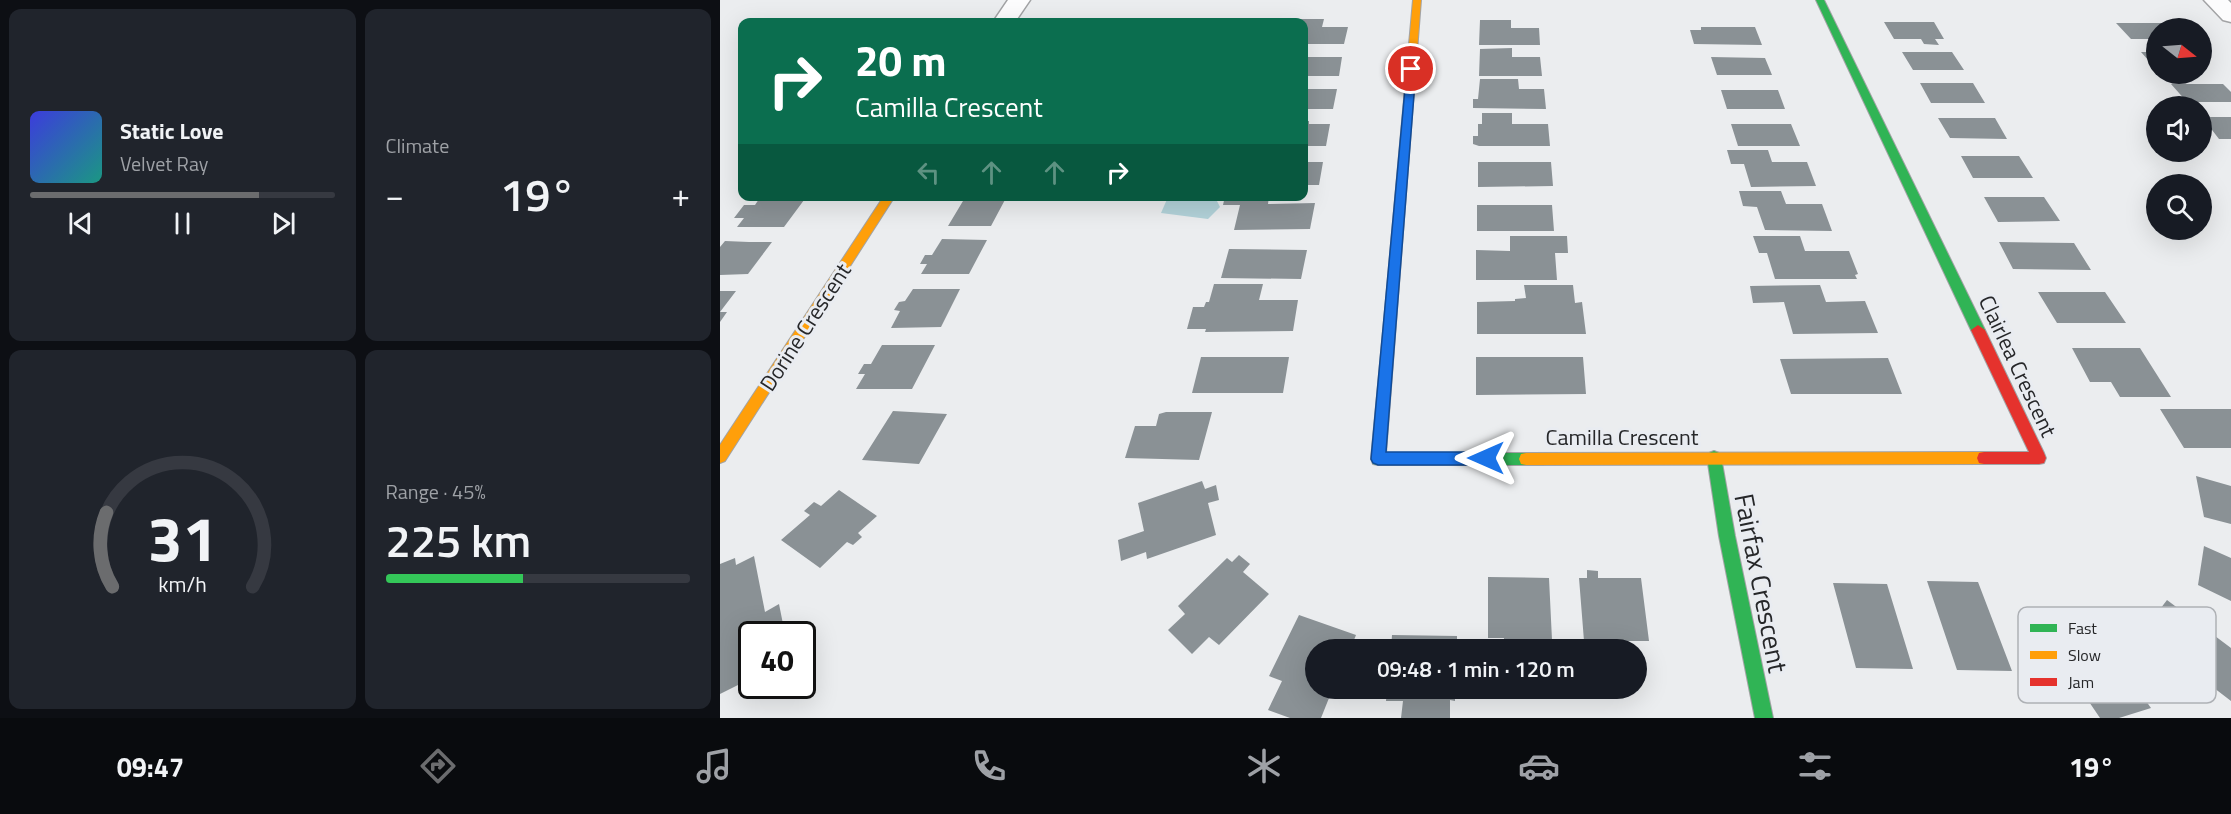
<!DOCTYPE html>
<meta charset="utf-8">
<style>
body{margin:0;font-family:"Titillium Web",sans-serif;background:#20242c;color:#f1f3f6;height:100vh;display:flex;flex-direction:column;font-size:22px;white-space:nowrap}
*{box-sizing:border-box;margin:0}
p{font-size:20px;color:#9ea1a6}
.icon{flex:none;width:33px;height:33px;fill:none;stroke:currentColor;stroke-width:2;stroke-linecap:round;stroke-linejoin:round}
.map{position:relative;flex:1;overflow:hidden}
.side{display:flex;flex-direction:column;gap:9px;padding:9px;background:#0d0f14;width:720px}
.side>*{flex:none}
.top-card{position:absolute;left:18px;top:18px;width:570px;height:183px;border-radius:12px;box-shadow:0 6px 24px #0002;background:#0b6e4f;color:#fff;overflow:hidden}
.needle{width:39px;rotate:107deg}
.tools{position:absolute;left:1426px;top:18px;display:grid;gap:12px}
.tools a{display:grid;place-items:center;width:66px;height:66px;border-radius:50%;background:#171b24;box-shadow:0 6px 24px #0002;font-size:30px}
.speed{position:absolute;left:18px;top:621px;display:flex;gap:12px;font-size:30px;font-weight:700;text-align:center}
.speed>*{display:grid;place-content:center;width:78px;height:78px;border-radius:50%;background:#171b24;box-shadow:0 6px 24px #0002;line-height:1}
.speed .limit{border:3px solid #111;border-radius:9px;background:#fff;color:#111}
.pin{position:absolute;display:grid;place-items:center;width:51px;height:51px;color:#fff;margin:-26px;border:3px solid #fff;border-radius:50%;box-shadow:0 2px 6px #0007}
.me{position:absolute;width:66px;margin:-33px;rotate:270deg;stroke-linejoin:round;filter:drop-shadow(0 0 4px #0008)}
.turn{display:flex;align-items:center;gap:21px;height:126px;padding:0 18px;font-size:27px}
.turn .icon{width:78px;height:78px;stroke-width:2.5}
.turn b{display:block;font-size:42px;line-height:51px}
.lanes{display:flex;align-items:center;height:57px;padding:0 18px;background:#0003;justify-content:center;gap:30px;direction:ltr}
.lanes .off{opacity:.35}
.big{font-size:45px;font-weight:600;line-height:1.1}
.side .card{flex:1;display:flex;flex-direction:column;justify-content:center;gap:9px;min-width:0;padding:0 21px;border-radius:12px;background:#20242c}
.side .dial{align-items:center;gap:0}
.dial svg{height:156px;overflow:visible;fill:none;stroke:#363941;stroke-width:7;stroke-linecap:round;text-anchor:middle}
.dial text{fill:#f1f3f6;stroke:none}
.song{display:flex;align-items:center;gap:18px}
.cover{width:72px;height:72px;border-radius:9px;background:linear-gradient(135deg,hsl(240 70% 55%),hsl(170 70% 35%))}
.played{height:6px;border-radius:3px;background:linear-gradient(90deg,#6b6c6e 75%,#363941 75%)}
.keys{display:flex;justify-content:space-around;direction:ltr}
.heat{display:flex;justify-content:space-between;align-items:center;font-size:33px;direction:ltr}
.charge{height:9px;border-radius:4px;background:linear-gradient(90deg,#34c759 45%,#363941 0)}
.side .tiles{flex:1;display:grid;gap:9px;grid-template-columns:repeat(2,1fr)}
.trip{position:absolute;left:585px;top:639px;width:342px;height:60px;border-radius:30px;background:#171b24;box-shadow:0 6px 24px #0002;font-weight:600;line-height:60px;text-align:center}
.tab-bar{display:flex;height:96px;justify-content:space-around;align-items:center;background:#090b0e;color:#9ea1a6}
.tab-bar .icon{width:42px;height:42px}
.tab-bar .active{color:#6b6c6e}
.tab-bar b{font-size:27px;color:#f1f3f6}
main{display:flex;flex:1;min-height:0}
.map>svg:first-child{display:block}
.water{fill:#b2d2d9}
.building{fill:#8a9195}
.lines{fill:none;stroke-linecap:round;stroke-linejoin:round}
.street-casing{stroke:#a2a3a5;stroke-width:3}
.fast-casing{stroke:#a2a3a5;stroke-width:2}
.slow-casing{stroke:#a2a3a5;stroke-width:2}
.jam-casing{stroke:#a2a3a5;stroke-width:2}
.street{fill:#fcfcfd;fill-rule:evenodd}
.fast{fill:#30b455;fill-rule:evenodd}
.slow{fill:#ff9f0a;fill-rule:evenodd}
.jam{fill:#e5322d;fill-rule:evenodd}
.route{fill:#1a73e8;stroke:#114b97;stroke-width:1.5}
.labels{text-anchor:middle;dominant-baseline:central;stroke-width:6;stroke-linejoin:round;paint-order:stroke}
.street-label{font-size:22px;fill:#262729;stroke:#e9ecf1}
.near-street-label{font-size:27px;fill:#262729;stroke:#e9ecf1}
.key{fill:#e9ecf1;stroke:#aeb1b5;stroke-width:1.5}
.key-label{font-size:16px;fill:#262729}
</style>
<main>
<section class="side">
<div class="tiles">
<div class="card">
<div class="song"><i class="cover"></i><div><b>Static Love</b><p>Velvet Ray</p></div></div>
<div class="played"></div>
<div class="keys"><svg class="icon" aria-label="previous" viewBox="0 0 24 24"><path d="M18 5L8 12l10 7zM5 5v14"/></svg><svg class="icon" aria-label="pause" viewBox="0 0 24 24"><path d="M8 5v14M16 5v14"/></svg><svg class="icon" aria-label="next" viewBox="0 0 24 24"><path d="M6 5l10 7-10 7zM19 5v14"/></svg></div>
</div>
<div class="card"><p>Climate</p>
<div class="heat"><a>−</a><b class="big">19°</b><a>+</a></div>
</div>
<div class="card dial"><svg viewBox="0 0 100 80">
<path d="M14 69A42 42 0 1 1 86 69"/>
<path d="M14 69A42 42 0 0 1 11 31" stroke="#6b6c6e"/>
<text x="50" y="56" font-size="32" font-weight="700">31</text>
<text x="50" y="72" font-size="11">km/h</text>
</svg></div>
<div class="card"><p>Range · 45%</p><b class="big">225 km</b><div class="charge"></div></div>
</div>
</section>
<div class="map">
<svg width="1511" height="718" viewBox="0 0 1511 718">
<rect width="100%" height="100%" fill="#ebedef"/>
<path class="water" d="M448,197h47l5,10 -12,12 -47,-6z"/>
<path class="building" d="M569,19h35l-2,8h26l-4,17h-40v-22h-16z
M760,20h31v8h28l1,17h-61z
M1164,22h50l10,17h-9l4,6 -15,-1 -3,-5h-27z
M1396,23h48l6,5h-13v11h-26z
M981,27h54l7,18 -68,-1 -4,-14h11z
M792,48v9h28l2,19h-63l1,-27z
M1182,52h50l12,18h-51z
M1421,52h16v18z
M584,57h38l-3,19h-35z
M991,57l54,1 7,17h-55z
M760,79h38l1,10h25l2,20 -73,-1v-9h5z
M1200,83h53l12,20h-54z
M1451,84h52l8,8v10h-44z
M584,89h33l-4,20h-29z
M1001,90h57l7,19h-58z
M762,113h30v11h36l2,22h-71l-6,-2v-8h5v-12h4z
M1482,117h29v22h-12z
M1218,118h57l12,21 -57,-1z
M584,121h5v3h21l-4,22h-22z
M1011,124h60l9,22h-62z
M1007,150h41l4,12h35l9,24 -65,1 -7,-23h-13z
M1241,156h58l14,22h-60z
M584,162h19l-4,23h-15z
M758,162h73l2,24 -75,1z
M1019,191h42l5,13h36l10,27 -67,-1 -8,-23 -14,-1z
M41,196h46l-23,31h-47l7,-9h-10l10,-13h11z
M246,196h41l-16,30h-43z
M505,196h44l-1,8 47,-1 -5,26 -76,1 6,-25h-17z
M1264,197h60l16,24 -62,1z
M757,205h75l2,26h-77z
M790,236h57l1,17h-13l2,27h-81v-30l34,1z
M1033,236h47l5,15h44l9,23 -3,1 2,4h-82l-8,-26h-8z
M222,239l45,1 -18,34h-48l6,-10h-7l5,-9h7z
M5,241l24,1h23l-24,32 -28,1v-28z
M1279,242l75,1 17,27 -78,-1z
M509,249l78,1 -6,29 -80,-1z
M494,284h49l-4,16h39l-5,31 -88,1 1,-3h-19l6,-22h11l2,-5h3z
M804,285h49l2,18 7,-1 4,32h-109v-32l38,-1v-2l11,-1z
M1100,285l6,17 39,-1 13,32 -85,1 -9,-32 -31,1 -3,-17z
M193,289h47l-19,38 -50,1 9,-17 -6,-1 5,-8 6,-1z
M0,291h16l-16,21h7l-7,10z
M1318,292h67l21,31h-69z
M162,345h53l-23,44h-56l9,-15h-7l6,-10h7z
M1352,348h68l31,49h-51l-9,-15h-21z
M481,357h88l-6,36h-91z
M756,357h107l3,37 -110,1z
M1168,358l14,36h-111l-11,-35z
M1440,409h71v39h-47z
M173,411l54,3 -28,50 -57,-4z
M446,412h46l-13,48 -74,-2 10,-32h21l3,-12z
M1476,476l35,10v38l-27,-7z
M482,481l3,8 11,-4 3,15 -11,3 8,32 -69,24 -1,-7 -25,9 -3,-21 26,-9 -6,-28z
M119,490l38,26 -19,17 4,4 -9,8 -6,-3 -27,26 -39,-28 29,-25 -6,-4 10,-9 7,4z
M1484,546l27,12v43l-33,-16z
M519,555l11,9 -7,8 26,22 -50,51 -10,-8 -17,17 -24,-24 17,-16 -7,-8 49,-48 5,4z
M34,556l11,56 14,-8 6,30h-33v44l-32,16v-130l15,-6 1,7z
M867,570l11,1v7h43l8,63h-65l-5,-63h8z
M768,577l61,1 3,62h-3l1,10h-47l1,-12h-16z
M1207,581l51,1 34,89 -55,-1z
M1113,583l54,1 26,85 -57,-1z
M1447,600l64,48v53l-90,-69 5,-4 -12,-10 8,-10 12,9z
M579,615l57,20 -6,15h-34v38h17l-12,30h-31l-22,-8 14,-29 -13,-5z
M1366,618l65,90 -32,10h-19l-59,-87z
M672,635l65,1v14h-66z
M667,688h68v13l-5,-1v18h-49l2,-17h-17z"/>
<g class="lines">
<defs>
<path id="street" d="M288,0h22l-15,22h-22z
M1484,0h24l3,3v19l-8,-2z"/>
<path id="fast" d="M1096,0h8l161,330 -2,4 -5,1 -7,-5z
M671,305l6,5 -11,143h140l5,1 2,5 -2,5 -5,1h-148l-5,-1 -2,-5 14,-149z
M994,451l5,2 2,4 14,79 38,182h-18l-36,-182 -12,-79 2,-4z"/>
<path id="slow" d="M693,0h8l-24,310 -6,5 -6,-5z
M164,196h11l-170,265 -5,2v-18z
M1264,452l5,1 2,5 -2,5 -5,1 -458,1 -5,-1 -2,-5 2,-5 5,-1z"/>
<path id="jam" d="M1258,325l7,5 59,123 2,5 -2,5 -5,1h-55l-5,-1 -2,-5 2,-5 5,-1h45l-58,-122z"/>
</defs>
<use href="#street" class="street-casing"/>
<use href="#fast" class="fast-casing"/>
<use href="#slow" class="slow-casing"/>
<use href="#jam" class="jam-casing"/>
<use href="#street" class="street"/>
<use href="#fast" class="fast"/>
<use href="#slow" class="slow"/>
<use href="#jam" class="jam"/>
</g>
<path class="route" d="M687,67l9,2 -30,383h100l5,2 2,4 -2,5 -5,2h-108l-5,-2 -2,-4z"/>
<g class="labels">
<g class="street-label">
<text transform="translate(85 327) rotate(-57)">Dorine Crescent</text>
<text transform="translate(1298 366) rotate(65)">Clairlea Crescent</text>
<text x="902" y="437">Camilla Crescent</text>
</g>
<g class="near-street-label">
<text transform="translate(1042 583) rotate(79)">Fairfax Crescent</text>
</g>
</g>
<rect x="1298" y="607" width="198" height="96" rx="9" class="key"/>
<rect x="1310" y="624" width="27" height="8" fill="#30b455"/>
<rect x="1310" y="651" width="27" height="8" fill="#ff9f0a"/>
<rect x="1310" y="678" width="27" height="8" fill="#e5322d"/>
<g class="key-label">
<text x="1348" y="634">Fast</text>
<text x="1348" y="661">Slow</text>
<text x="1348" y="688">Jam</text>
</g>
</svg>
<div class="tools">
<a><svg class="needle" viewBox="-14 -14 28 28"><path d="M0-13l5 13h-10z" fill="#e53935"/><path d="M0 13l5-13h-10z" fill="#9ea1a6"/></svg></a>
<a><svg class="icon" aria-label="sound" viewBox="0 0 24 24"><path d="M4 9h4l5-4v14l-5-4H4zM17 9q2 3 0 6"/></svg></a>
<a><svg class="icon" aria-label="search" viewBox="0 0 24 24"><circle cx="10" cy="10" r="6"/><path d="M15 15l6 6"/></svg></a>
</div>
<div class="speed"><div class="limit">40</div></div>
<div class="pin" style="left:691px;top:69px;background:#d93025"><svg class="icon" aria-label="arrive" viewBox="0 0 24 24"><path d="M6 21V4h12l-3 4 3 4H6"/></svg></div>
<svg class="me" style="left:766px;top:458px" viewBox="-20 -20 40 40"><path d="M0-17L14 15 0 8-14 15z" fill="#1a73e8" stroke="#fff" stroke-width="4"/></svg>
<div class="trip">09:48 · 1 min · 120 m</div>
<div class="top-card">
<div class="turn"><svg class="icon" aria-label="right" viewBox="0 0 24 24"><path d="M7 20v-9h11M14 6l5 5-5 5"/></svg><div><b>20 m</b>Camilla Crescent</div></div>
<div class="lanes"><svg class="icon off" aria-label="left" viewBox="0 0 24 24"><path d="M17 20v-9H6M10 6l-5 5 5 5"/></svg><svg class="icon off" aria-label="ahead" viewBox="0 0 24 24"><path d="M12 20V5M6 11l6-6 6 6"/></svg><svg class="icon off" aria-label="ahead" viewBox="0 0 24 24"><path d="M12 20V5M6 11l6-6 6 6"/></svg><svg class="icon" aria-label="right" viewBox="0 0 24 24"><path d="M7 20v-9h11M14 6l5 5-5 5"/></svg></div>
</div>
</div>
</main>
<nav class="tab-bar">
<b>09:47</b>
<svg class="icon active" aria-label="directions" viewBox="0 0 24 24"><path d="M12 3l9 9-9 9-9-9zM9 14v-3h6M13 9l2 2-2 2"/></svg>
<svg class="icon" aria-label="music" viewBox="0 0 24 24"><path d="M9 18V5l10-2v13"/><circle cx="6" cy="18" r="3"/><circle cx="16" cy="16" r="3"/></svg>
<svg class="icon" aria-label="phone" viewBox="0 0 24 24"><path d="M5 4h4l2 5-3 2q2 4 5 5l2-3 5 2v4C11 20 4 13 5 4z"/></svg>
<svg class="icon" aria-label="climate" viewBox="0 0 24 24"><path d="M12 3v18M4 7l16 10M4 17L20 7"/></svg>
<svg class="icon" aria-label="car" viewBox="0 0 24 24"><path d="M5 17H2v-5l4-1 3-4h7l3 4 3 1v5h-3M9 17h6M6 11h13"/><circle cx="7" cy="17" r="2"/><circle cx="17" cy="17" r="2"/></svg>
<svg class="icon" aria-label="filters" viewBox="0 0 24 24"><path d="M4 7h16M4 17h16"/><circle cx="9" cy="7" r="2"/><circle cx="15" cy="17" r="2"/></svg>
<b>19°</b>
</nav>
